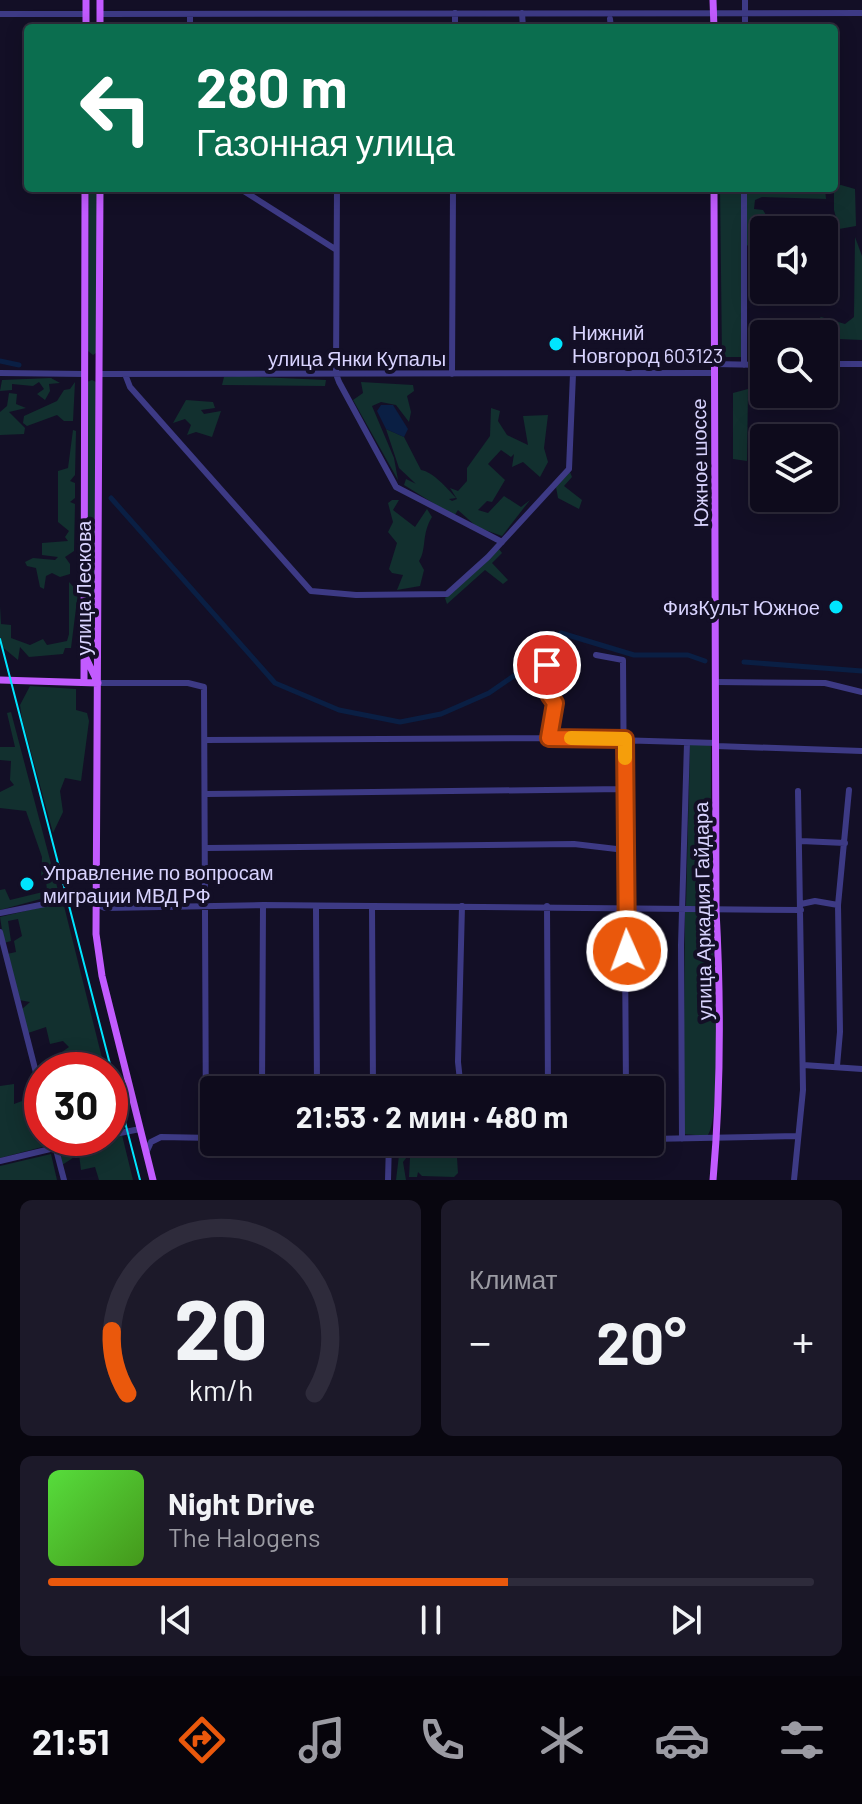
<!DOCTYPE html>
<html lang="ru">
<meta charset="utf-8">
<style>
body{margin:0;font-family:Barlow,sans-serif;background:#1c1929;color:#f1f3f6;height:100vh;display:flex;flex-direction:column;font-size:30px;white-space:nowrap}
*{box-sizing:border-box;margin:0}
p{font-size:26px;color:#9b9ba3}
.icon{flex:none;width:44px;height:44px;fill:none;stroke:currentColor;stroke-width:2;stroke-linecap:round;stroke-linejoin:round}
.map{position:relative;height:1180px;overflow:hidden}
.panel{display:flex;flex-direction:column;gap:20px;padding:20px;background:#08060f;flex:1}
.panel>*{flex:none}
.top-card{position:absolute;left:24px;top:24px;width:814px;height:168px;border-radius:8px;box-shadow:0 4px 20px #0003,0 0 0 2px #2e2b3b;background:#0b6e4f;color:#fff;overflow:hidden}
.fabs{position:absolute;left:750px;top:216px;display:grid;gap:16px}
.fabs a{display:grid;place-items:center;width:88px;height:88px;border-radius:8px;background:#0e0b1c;box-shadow:0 4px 20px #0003,0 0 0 2px #2e2b3b;font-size:40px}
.speed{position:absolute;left:24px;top:1052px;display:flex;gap:16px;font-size:40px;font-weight:700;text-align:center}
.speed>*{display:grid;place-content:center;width:104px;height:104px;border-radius:50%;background:#0e0b1c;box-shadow:0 4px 20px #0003,0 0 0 2px #2e2b3b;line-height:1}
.speed .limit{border:12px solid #d22;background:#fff;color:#111}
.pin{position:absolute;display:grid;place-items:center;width:68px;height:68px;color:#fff;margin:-34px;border:4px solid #fff;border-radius:50%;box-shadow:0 2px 8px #0007}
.me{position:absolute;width:88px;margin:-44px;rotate:358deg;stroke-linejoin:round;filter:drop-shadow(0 0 6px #0008)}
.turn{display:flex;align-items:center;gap:28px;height:168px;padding:0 40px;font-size:36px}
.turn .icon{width:104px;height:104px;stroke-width:2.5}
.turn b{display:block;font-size:56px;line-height:68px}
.big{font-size:60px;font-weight:700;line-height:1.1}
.panel .tile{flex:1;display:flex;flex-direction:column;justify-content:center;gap:12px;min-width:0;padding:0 28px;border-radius:12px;background:#1c1929}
.panel .dial{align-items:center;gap:0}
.dial svg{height:208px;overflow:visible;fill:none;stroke:#2e2b3b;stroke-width:7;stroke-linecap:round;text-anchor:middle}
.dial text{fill:#f1f3f6;stroke:none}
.song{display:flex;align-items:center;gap:24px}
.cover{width:96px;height:96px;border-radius:12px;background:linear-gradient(135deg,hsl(110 70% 55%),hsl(100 70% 35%))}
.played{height:8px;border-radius:4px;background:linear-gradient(90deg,#ea580c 60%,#2e2b3b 60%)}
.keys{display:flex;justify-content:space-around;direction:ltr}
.heat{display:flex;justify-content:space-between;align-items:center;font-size:44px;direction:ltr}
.panel .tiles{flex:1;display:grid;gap:20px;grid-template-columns:1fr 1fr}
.tile:last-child{grid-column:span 2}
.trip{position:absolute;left:200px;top:1076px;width:464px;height:80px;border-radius:8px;background:#0e0b1c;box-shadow:0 4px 20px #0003,0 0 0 2px #2e2b3b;font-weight:700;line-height:80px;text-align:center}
.dock{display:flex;height:128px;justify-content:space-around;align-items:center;background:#06040b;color:#9b9ba3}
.dock .icon{width:56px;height:56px}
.dock .active{color:#ea580c}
.dock b{font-size:36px;color:#f1f3f6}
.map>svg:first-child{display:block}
.green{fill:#12302f}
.water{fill:#0a1f44}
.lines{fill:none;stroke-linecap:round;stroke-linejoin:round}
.canal{stroke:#0a1f44;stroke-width:5}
.minor{stroke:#3d3a85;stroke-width:6}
.major{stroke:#c25bff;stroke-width:7}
.tram{stroke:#00e5ff;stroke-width:2}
.route-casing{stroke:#983908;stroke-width:20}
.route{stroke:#ea580c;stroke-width:14}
.slow{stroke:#f59e0b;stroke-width:14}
.poi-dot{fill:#00e5ff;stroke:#130f26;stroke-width:3}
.labels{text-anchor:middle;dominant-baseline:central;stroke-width:8;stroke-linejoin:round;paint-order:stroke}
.poi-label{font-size:20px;fill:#d9d4ff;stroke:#130f26;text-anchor:start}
.street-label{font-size:20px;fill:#d9d4ff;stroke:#130f26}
</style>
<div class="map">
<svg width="862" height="1180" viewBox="0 0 862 1180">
<rect width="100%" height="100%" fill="#130f26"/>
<path class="green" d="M841,185l14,4 1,37 -17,3 -5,-19v-24z
M89,188h9l-2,165 -3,2 -5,-4z
M720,188h21v169h-19z
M746,188h23l1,4 55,-4 1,11 -64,-2 -7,3 -1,9 9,1 3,5 23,3 -13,6 -1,6h-11v18l-7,-6 -11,4z
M855,237l7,19v84l-23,-1 -6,-10 -21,-1 -1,-4 10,-7 24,7 9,-7z
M238,376l88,4 -1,6 -103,-1 2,-8z
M51,378l9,5 -11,1 1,7 -5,9 -8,-6 7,-5 -5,-7 -6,4 -21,-2v6l-12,1 2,-11z
M92,380l4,2 -1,255h-8v-255z
M75,382l-2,39h-9l-7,-6 -30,11 -4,-3 1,-7 33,-15 7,-11 6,-1z
M361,382l52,3 1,6 -7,5 4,16 -2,10 -13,-17 -15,-3 -9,4 22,52 4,22 -45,-80 10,-7z
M748,389l-1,72 -14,-2v-66z
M9,393l8,1 -1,10 10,4 -17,4 16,16 -1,6 -24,1v-23l7,-6z
M186,400l27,2 2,6 -14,2 3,4 17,-3 -9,26 -16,-5 -9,3 4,-10 -6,-6 -12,4z
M491,408l9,3 -2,10 9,14 21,10 -5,-29 25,-1 -4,33 4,14 -8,15 -17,-15 -11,5 2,-13 -3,3 -10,-7 -13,14 17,16 -13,22 -5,-1 -9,9 10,3 16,-17 17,11 9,-7 -28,36 -25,-9 -19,-17 -4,6 -50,-31 2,-6 37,18 -27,-13 -17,-16 -13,-39 18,8 17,33c12,2 26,18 35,28l-7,1 3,2 5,-2 -7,-11 8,3 9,-10v-13l23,-32z
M73,430l3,1 -1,44 -5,6 5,2v15l-5,4 5,2 -1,47 -9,6 5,7v10l-10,3 -8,-4 -6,3 -2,13 -4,-2 -4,-19 -9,-2 -2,-4 8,-4 22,2 3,-3 -16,-2v-12l26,-2 -3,-4 4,-6 -11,-9v-51l10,-3z
M570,472l2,5 -8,9 18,14 -3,9 -21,-11 -2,-11z
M392,500h7l-6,10 22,17 12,-18 5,8c-11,18 -5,32 -13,44l5,9 -4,16 -23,4 6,-15 -11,-2 -3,-4 8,-26 -9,-11 5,-10 -5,-19z
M499,549l3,4 -10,10 16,17 -5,4 -18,-14 -38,34 -2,-6z
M69,582l9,10 -7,56h-6l-2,6 -34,3 -9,-10 -2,13 -18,-15v-39l1,18 10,1v13l19,7 13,-6 4,6 20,-4 2,-7z
M30,686l46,3v21l11,3 2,8 -8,60 -16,-3 -5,13 3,21 -10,21 -31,-114 -2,-14z
M11,712l48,182 -59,16v-20l5,-1 5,11 37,-9 -1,-11h-5l1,-23 -16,-46 -26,-3v-16l14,-7 -4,-5 1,-19 -11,-1v-13h15l-8,-34z
M705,744l6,2v155l-5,5h-20l4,-161z
M63,902l42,168h-50l-3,-11 17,-12 -6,-6 -13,3 -4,-17 -18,6 -7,-23 9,-8 -11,-2 -12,-46 9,-2 -2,-11 8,-5 -4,-17 -10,2 3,20 -7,2 -4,-26z
M685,911l24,1 3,7c1,32 11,202 -5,217l-24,-2z
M14,1084v20l19,-7 2,13 -7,2 7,27 7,-4 4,11 -46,12v-72z
M122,1135l11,45h-34l-4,-13 -14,3 -2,-16 -17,11 -4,-15z
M400,1147l75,4v5l-65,-3 -7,9 3,18h-10z
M51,1154l6,26h-57v-14z
M423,1156l34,2 1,15 -4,4 -32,-1 -4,-4 -1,5h-8l1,-19z"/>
<path class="water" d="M381,405h12l15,24 -4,8 -18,-8 -9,-18z"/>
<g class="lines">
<path class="canal" d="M0,361l19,4
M111,498l164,185 64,27 61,12 41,-8 48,-21 29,-20 43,-40 73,22h54l17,6
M744,662l118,9"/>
<path class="minor" d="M522,13l1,15
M0,14h86
M100,14l762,-1
M610,19l1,9
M190,28v-14
M455,28v-15
M745,28v-28
M239,188l96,61
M337,188l-1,186 3,8 57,105 106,55
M714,364l50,1
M824,364h38
M744,365v-177
M0,373l85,1
M100,374l614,-1
M125,374l5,13 181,204 45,4 91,-1 41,-37 81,-88 4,-95
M452,374l1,-186
M596,655l27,5 3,430
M543,665l6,3 1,28 5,7 -6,35
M716,682l109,1 37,9
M98,683h90l16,4 2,451
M205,740l344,-2 167,5
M716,746l146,5
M206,794l418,-5
M801,841l44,2
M207,848l367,-4 51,6
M96,904l9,4 158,-3 538,5
M801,904l14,-3 23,4
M316,906l1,184
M372,906l1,184
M547,906l1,184
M0,913l65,-13 31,1
M0,932l42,164
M803,1065l59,4
M837,1066l3,-34 -2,-127 11,-115
M262,1090l1,-185
M461,1090l-3,-28 4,-156
M110,1135l30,-6
M53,1138l11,42
M650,1139l147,-3
M682,1139l-1,-194 6,-202
M146,1153l5,-11 10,-5 53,1
M0,1161l96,-23
M388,1180l1,-38
M794,1180l9,-90 -5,-299"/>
<path class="major" d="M713,0l1,28
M86,28v-28
M100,28v-28
M100,188l-4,746 6,42 51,204
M85,656l12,25
M0,680l98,3
M84,682l1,-494
M713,1180c8,-91 8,-179 3,-270l-2,-722"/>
<path class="tram" d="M0,639l140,541"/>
</g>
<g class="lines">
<defs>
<path id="route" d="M547,665l3,31 5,7 -6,35 76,1 2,212"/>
</defs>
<use href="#route" class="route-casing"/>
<use href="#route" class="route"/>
<path class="slow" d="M571,738l54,1v19"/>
</g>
<g class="poi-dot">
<circle cx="556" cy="344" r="8"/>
<circle cx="836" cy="607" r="8"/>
<circle cx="27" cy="884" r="8"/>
</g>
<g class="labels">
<g class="poi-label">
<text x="572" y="332">Нижний<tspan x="572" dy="23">Новгород 603123</tspan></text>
<text x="820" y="607" text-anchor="end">ФизКульт Южное</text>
<text x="43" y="872">Управление по вопросам<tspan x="43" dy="23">миграции МВД РФ</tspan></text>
</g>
<g class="street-label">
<text x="357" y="358">улица Янки Купалы</text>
<text transform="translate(699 463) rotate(-91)">Южное шоссе</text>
<text transform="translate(83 588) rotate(-90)">улица Лескова</text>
<text transform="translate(702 911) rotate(-91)">улица Аркадия Гайдара</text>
</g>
</g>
</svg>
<div class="fabs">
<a><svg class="icon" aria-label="sound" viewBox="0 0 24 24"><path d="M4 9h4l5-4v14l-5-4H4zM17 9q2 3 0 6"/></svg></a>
<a><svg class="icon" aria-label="search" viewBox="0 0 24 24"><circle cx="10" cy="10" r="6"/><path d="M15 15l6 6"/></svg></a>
<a><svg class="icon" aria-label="layers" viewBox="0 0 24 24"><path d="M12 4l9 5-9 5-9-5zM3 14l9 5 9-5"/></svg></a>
</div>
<div class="speed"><div class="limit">30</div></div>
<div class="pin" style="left:547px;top:665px;background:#d93025"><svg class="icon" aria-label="arrive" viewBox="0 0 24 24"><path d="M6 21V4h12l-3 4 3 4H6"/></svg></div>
<svg class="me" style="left:627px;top:951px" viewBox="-20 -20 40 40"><circle r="17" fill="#ea580c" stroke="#fff" stroke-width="3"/><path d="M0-11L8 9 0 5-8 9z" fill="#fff"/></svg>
<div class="trip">21:53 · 2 мин · 480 m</div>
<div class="top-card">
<div class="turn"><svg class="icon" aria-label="left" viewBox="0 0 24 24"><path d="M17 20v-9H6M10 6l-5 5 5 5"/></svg><div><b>280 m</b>Газонная улица</div></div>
</div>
</div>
<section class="panel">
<div class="tiles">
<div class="tile dial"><svg viewBox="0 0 100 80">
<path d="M14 69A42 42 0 1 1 86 69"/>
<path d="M14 69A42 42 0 0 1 8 45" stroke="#ea580c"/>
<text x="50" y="56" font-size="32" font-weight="700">20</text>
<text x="50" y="72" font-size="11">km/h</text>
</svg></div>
<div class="tile"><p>Климат</p>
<div class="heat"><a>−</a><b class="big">20°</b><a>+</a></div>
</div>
<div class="tile">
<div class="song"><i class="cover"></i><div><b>Night Drive</b><p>The Halogens</p></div></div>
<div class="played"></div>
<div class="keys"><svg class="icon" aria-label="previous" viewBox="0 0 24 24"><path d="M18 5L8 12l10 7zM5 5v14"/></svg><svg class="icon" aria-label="pause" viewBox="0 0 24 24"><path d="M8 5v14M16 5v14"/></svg><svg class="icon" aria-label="next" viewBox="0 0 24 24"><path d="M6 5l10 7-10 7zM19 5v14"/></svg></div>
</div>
</div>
</section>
<nav class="dock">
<b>21:51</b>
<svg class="icon active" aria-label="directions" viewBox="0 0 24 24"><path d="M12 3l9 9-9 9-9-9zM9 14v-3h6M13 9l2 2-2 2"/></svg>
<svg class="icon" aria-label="music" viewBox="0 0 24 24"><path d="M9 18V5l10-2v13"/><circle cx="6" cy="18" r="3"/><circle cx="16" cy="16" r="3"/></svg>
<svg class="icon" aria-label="phone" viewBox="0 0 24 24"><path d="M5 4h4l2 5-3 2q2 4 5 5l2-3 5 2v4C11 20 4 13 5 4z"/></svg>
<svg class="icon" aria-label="climate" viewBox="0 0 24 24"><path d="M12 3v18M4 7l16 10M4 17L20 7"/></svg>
<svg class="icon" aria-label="car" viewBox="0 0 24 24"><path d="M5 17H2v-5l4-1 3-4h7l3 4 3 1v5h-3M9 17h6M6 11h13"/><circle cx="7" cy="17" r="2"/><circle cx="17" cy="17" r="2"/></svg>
<svg class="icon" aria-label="filters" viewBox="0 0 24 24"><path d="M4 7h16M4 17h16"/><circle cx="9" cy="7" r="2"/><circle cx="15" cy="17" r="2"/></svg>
</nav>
